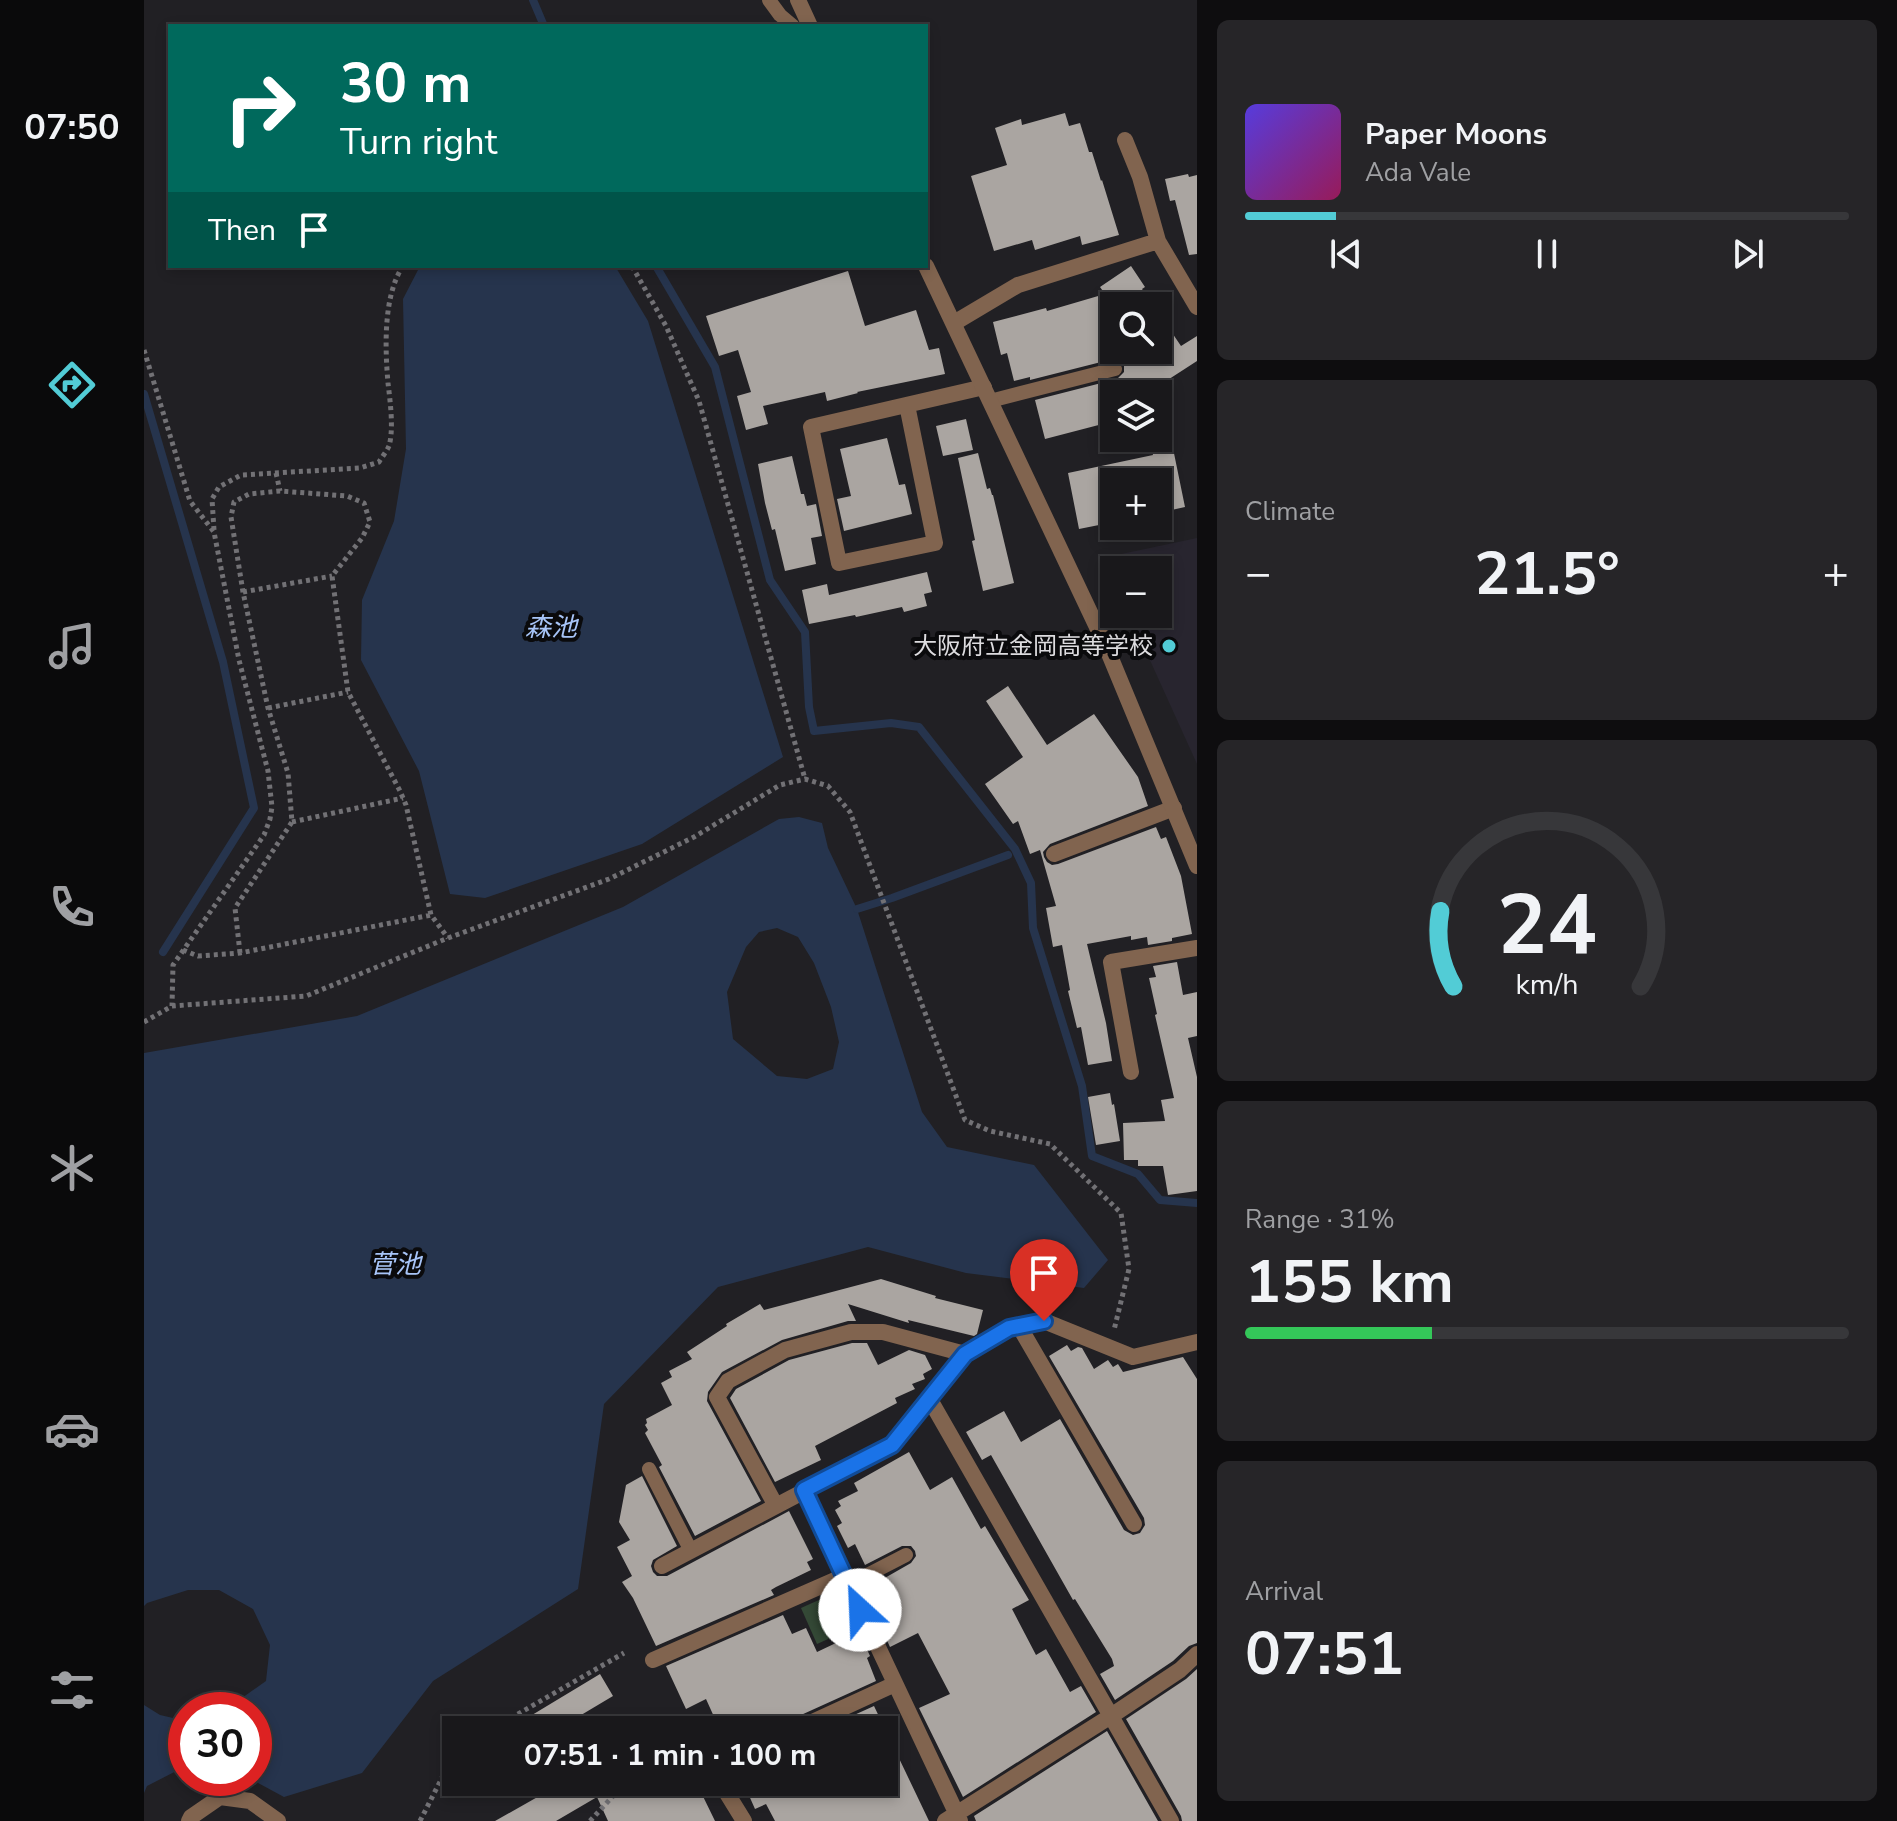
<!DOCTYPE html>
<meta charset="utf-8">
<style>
body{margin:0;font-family:"Nunito Sans","Noto Sans JP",sans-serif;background:#262528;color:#f1f3f6;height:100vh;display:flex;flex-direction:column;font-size:30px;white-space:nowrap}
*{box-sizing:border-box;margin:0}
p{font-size:26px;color:#9fa0a3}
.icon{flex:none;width:44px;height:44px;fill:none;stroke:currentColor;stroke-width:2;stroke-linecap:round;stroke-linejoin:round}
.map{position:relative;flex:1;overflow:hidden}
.side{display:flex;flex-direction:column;gap:20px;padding:20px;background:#0e0d0f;width:700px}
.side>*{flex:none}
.top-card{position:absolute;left:24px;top:24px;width:760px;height:244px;border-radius:0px;box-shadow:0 4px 12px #0003,0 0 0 2px #37373a;background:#00695c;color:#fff;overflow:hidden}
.controls{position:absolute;left:956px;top:292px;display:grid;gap:16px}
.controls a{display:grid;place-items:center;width:72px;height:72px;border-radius:0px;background:#19181b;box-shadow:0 4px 12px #0003,0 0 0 2px #37373a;font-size:40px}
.speed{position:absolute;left:24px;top:1692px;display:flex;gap:16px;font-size:40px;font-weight:700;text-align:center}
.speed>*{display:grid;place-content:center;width:104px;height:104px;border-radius:50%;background:#19181b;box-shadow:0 4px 12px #0003,0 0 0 2px #37373a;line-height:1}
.speed .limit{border:12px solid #d22;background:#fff;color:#111}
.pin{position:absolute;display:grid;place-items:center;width:68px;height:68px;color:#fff;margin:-82px -34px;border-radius:50% 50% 50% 0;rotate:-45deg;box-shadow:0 0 8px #0007}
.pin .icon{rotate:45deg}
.me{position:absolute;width:88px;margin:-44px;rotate:335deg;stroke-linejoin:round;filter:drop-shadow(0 0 6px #0008)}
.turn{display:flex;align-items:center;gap:28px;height:168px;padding:0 40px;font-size:36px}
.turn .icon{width:104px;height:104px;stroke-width:2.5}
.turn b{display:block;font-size:56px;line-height:68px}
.then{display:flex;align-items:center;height:76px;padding:0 40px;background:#0003;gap:16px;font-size:30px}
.big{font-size:60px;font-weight:700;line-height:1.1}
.side .tile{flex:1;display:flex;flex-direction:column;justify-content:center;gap:12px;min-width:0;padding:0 28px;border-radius:12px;background:#262528}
.side .dial{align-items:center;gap:0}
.dial svg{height:208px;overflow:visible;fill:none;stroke:#37373a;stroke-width:7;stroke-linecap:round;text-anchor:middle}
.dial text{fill:#f1f3f6;stroke:none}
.song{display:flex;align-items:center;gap:24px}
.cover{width:96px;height:96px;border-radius:12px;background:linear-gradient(135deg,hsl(250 70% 55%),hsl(330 70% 35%))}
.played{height:8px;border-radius:4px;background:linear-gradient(90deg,#52ccd6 15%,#37373a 15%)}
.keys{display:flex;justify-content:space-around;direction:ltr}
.heat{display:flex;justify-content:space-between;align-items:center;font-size:44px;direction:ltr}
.charge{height:12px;border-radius:6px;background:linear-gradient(90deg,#34c759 31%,#37373a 0)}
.trip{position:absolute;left:298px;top:1716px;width:456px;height:80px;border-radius:0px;background:#19181b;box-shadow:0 4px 12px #0003,0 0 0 2px #37373a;font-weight:700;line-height:80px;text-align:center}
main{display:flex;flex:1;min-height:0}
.dock{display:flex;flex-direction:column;width:144px;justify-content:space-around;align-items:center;background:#0a0a0b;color:#9fa0a3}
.dock .icon{width:56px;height:56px}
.dock .selected{color:#52ccd6}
.dock b{font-size:36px;color:#f1f3f6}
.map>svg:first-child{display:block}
.built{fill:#28252f}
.green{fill:#344936}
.water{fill:#26344d;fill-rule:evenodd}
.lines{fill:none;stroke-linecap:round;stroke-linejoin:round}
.stream{stroke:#26344d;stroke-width:8}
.building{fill:#aaa5a1}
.path{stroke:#727175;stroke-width:5;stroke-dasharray:4 4;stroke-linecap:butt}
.service{stroke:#81644f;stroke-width:14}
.pedestrian{stroke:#81644f;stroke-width:16}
.minor{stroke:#81644f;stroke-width:16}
.tertiary{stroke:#81644f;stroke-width:16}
.route-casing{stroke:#114b97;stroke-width:20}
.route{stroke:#1a73e8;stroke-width:14}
.poi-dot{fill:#52ccd6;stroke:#0a0a0c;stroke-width:3}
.labels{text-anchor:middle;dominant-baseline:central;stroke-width:8;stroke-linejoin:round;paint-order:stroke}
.poi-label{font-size:24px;fill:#dddcdf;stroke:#0a0a0c;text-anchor:end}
.water-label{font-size:26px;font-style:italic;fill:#a7c4f7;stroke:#0a0a0c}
</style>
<main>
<nav class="dock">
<b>07:50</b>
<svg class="icon selected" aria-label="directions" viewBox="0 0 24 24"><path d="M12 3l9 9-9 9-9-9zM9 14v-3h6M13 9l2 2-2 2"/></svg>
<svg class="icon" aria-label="music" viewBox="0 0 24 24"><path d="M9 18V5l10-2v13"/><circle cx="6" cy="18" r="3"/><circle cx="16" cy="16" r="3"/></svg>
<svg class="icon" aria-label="phone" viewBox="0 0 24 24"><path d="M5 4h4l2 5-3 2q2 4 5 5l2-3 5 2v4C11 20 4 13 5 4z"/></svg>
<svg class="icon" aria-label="climate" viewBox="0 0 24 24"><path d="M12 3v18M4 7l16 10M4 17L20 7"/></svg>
<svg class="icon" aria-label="car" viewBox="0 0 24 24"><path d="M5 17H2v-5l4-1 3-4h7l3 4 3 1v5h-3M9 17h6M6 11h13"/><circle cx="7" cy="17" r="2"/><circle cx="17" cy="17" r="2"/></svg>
<svg class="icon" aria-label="filters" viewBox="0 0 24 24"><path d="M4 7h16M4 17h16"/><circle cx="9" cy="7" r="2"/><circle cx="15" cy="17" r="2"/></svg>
</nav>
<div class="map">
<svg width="1053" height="1821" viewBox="0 0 1053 1821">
<rect width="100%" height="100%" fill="#212024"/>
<path class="built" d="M1053,538v226l-68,-150h29v-44h-44v5l-7,-18z"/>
<path class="green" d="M686,1595l12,5 13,27 -38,17 -16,-36z"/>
<path class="water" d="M279,266h192l33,55 135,436 -141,87 -157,54 -35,-4 -31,-123 -58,-111 1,-60 32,-79 12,-72 -3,-150 15,-29z
M655,817l23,6 6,25 29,61 65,203 25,35 87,18 74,95 -24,28 -118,-15 -98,-26 -150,40 -114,117 -26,185 -145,92 -71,92 -78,24 -35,-19h5v-68h-29l41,-29 4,-36 -17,-36 -34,-19h-31l-41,13 -3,3v-553l213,-37 266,-109 156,-88zM633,928l21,9 16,26 17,44 8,35 -6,27 -26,10 -30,-3 -44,-37 -6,-47 19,-45 13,-15z
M0,1705l16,10 26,6v45l-39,20 -3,7z"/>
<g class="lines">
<path class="stream" d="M389,0l11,26
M512,266l59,101 55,213 35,52 4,75 5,24 77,-8 28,4 96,122 16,34 2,45 49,158 10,70 46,18 22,26 37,3
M0,394l79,268 31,146 -91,144
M713,909l35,-11 116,-43"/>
</g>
<path class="building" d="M921,113l4,13 11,-3 9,29h3l9,29 1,-1 17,55 -37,10 -2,-9 -45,14 -3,-10 -38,11 -23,-75 36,-11 -12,-37 26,-9 1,6z
M1044,174l1,3 8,-2v79l-8,1 -14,-55 -5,1 -5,-22z
M987,266l14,21 -3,2 12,17h-40v44h44v-38l23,34 16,-10v25l-51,33h-32v27l-69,18 -10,-39 82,-21 7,-7v-6l-6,-6 -5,-1 -83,21v-3l-16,4 -7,-28 -6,2 -8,-33 53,-14 1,3 58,-17 -5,-7z
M704,271l17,55 51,-16 13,40 10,-2 6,26 -88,18 1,1 -31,8 -2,-9 -62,14 5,18 -22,6 -9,-34 14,-4 -13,-42 -19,6 -13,-40z
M822,419l7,31 -30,6 -7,-30z
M1024,424l17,83 -27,6v-31h-44v40l-35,7 -11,-56 85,-18 -1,-4 6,-1v-25z
M743,438l12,47 6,-1 7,30 -68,17 -7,-32 14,-3 -11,-47z
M834,453l9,36 3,-1 2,7h1l21,88 -31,8 -11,-50 3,-1 -17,-82z
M648,456l9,38h3l3,12 9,-2 6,32 -11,2 5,26 -31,7 -10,-42 -3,1 -7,-27 -7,-39z
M783,572l5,20 -8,2 3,12 -23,6 -2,-5 -46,10 -1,-2 -46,9 -7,-34 25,-6 2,11z
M864,686l39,59 47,-31 44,63 10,29 -98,38 -7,8 1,5 3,5 5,3 6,-1 98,-37 5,12 5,-2 15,39 11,58 -20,4v3l-24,4 -1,-8 -16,3v-4l-44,8 19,79 6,38 -24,4 -7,-38 -4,1 -9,-37 2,-1 -8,-45 -9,2 -7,-39 10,-2 -16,-56 -10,4 -12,-33 -5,3 -28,-40 38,-27 -37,-56z
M1033,962l6,33 14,-3v44l-9,2 9,39v114l-29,4 -5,-29h-25v-6h-14l-1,-37 42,-2 -4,-21 13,-2 -19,-83 2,-1 -8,-36 7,-1 -3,-11z
M966,1093l2,12 2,-1 6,37 -24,4 -8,-48z
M737,1279l55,17 -1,2 48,12 -6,24 -3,2 -66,-16 1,3 -61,-19 8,17h-8l-66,19 -60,32 -14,20 -1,9 54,100 -66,35 -36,-69 3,-2 -17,-32 3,-3 -3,-5 2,-2 -1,-4 26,-14 -11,-22 11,-6 -3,-6 23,-12 -5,-7 40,-26 -1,-2 34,-20 4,6z
M708,1343h15l11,22 31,-15 16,5 7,14 -9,5 2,5 -13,5 3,5 -20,9 2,5 -82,43 6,14 -46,22 -45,-84 6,-9 53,-29z
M923,1345l4,6 7,-4 4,1 12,21 14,-9 5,7 5,-3 5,8 60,-15 14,22v264l-8,3 -16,15 -58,39 -15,-26 14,-8 -2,-7 -37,-60 -2,1 -82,-145 -9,5 -16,-28 38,-21 17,31 39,-23 64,111 9,5 7,-2 5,-8 -1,-7 -95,-162z
M765,1452l21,38 22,-13 29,52 4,-3 44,74 -17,9 24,46 10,-6 24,43 11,-6 15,26 -133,85 -44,-89 31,-14 -32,-61 -28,14 -11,-24 6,-3 -16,-33 42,-24 5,-7 -1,-5 -4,-5h-9l-37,19 -10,-21 -7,4 -11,-22 5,-3 -7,-13 6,-4 -3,-5 20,-10 -4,-8z
M498,1476l35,70 -24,14 -2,6 2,6 4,4h10l122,-65 24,48 -6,3 4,8 -35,17 -5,3 3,5 -118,51 -23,-48 -11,-16 10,-6 -15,-29 13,-7 -11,-18 7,-37z
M639,1615l9,19 14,-6 11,24 42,-20 11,24 -3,2 9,23 -86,39 -4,4 -2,6h-64l-14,-31 -20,10 -20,-43z
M1053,1669v152h-15l-1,-5 -55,-97 60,-40z
M456,1674l13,22 -57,34h-49z
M730,1706l55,115h-154l-9,-17 -11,5 -12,-27h141v-52h-63z
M963,1731l51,90h-182l-2,-5z
M428,1782h124l19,39h-107l-11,-24 -41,24h-61l46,-26 2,3z"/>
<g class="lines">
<path class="path" d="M488,266l34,60 33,75 106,378
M0,350l46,151 24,31 25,128 29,111 4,36 -2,12 -6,16 -91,130 -1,41
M132,473l4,18
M70,530l-2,-31 7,-12 22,-12 119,-7 19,-6c3,-5 8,-11 10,-16 5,-17 1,-46 -1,-63 -3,-35 -5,-87 15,-117
M99,592l89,-16
M124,708l80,-16
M148,822l111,-24
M39,950l15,6 42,-3 191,-38
M96,953l-5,-45 57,-86 -4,-49 -20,-65 -25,-116 -12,-75 3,-15 15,-8 31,-3 67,5 17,7 6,19 -8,16 -30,38 16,116 52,99 6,14 25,110 17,23
M0,1022l28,-16 134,-10 142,-58 161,-59 85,-42 86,-52 25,-6 23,7 22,26 115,308 25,11 60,13 71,69 8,56 -15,61
M346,1730l134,-77
M276,1821l27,-53 9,-10
M446,1821l36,-39"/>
<path class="service" d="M625,0l11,15 13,11
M846,401l125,-32
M505,1469l42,82
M704,1585l58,-30"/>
<path class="pedestrian" d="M45,1821l2,-4 29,-20 30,4 28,20"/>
<path class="minor" d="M981,140l15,37 18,64 39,66
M810,323l64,-38 140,-44
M763,405l28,138 -96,20 -28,-136 173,-40
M910,854l120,-46
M987,1072l-20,-110 86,-14
M875,1326l115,198
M785,1398l242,423
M660,1490l156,331
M632,1506l-59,-109 11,-16 57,-31 66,-18h32l82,22
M518,1566l230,-121 73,-91 44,-26 35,-7 89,36 64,-15
M509,1660l191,-84
M541,1728l2,2
M651,1730l100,-46
M576,1782l24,39
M801,1821l166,-105 69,-46 17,-16"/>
<path class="tertiary" d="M654,0l12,26
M782,266l179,378 92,222"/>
</g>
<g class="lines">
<defs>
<path id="route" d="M716,1610l-56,-120 88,-45 73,-91 44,-26 35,-7"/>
</defs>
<use href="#route" class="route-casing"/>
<use href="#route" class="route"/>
</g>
<circle class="poi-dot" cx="1025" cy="646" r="8"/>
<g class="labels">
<g class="poi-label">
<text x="1009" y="646">大阪府立金岡高等学校</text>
</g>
<g class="water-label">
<text x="407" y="627">森池</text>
<text x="251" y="1264">菅池</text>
</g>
</g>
</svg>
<div class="controls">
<a><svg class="icon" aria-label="search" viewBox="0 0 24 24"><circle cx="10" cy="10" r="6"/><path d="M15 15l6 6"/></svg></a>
<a><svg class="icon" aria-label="layers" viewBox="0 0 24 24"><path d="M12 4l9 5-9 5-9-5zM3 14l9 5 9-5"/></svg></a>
<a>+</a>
<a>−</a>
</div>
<div class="speed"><div class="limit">30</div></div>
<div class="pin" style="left:900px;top:1321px;background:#d93025"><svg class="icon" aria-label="arrive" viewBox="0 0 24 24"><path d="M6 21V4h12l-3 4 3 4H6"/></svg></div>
<svg class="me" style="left:716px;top:1610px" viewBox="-20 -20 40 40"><circle r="19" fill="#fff"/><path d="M0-13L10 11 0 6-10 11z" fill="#1a73e8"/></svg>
<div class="trip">07:51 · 1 min · 100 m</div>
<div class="top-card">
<div class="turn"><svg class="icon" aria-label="right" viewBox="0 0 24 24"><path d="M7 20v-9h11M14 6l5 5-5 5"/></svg><div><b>30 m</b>Turn right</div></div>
<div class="then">Then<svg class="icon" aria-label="arrive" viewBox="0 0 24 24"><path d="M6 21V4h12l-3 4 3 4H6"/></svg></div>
</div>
</div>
<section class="side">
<div class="tile">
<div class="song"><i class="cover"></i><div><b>Paper Moons</b><p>Ada Vale</p></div></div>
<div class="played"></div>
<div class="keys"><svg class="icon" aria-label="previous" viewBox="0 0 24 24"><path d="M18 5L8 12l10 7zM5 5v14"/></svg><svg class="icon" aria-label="pause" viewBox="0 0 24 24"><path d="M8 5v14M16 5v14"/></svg><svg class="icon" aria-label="next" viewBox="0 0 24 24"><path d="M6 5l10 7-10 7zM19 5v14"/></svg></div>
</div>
<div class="tile"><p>Climate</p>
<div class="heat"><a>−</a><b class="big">21.5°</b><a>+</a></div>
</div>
<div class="tile dial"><svg viewBox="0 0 100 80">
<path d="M14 69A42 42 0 1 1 86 69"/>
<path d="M14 69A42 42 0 0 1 9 40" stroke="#52ccd6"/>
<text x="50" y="56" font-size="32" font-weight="700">24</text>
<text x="50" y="72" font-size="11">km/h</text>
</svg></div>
<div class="tile"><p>Range · 31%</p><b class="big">155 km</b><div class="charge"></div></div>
<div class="tile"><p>Arrival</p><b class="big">07:51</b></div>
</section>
</main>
